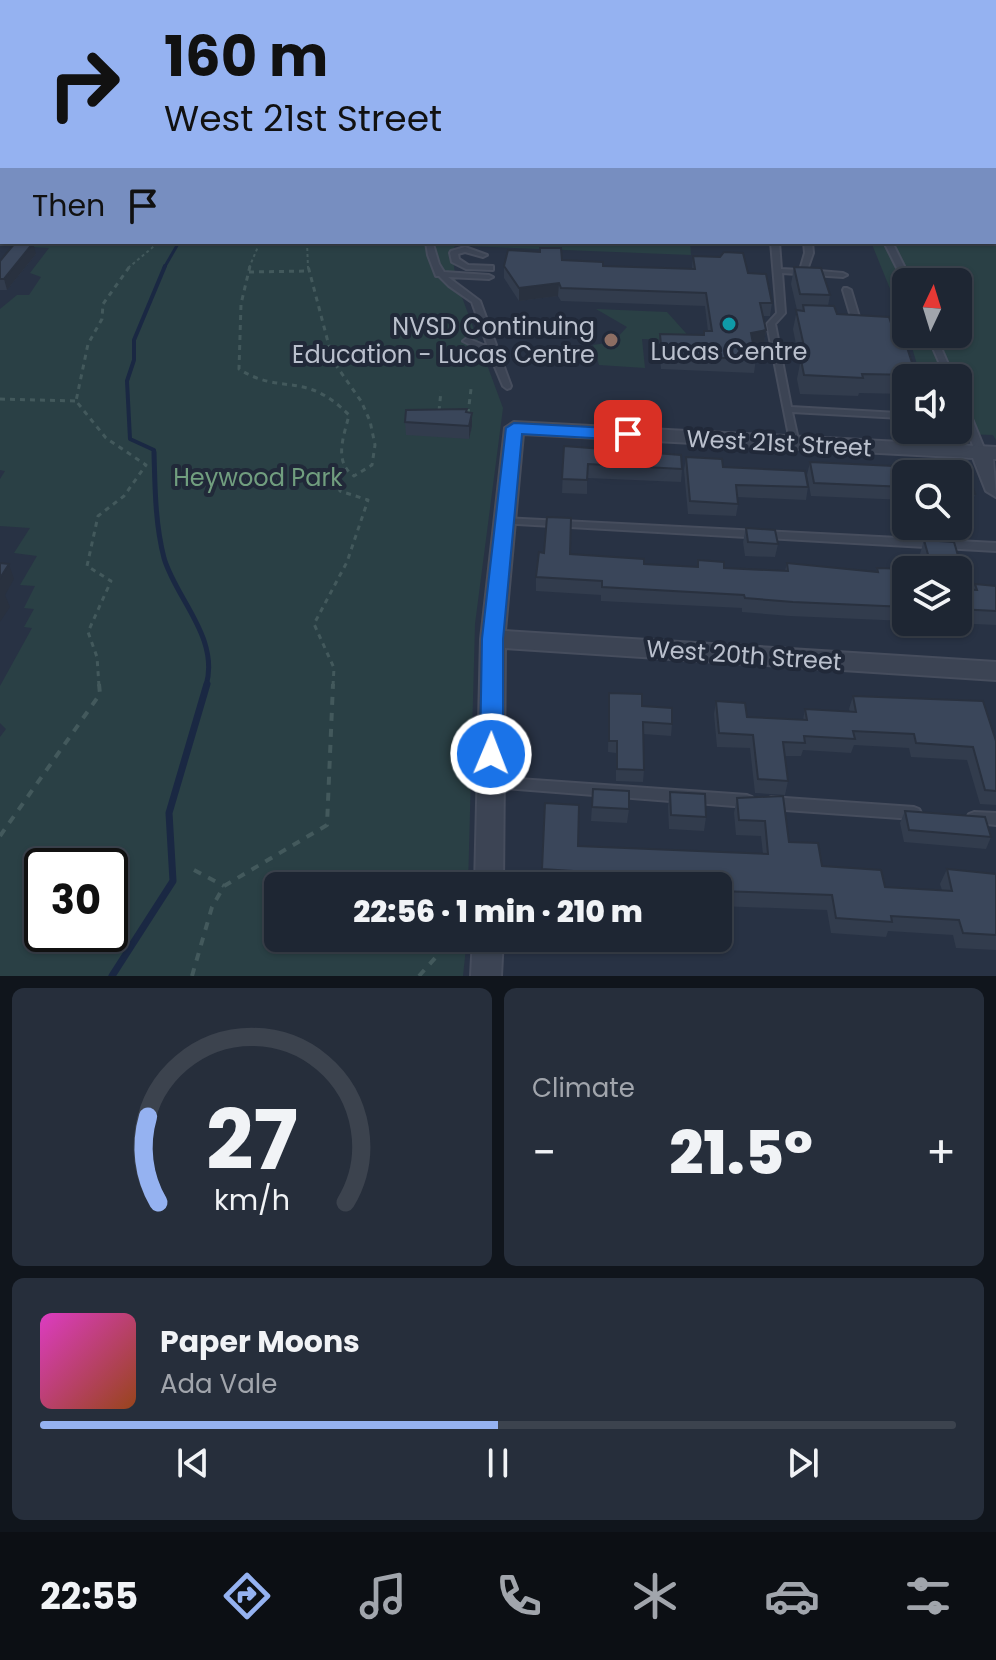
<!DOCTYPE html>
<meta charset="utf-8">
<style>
body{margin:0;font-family:Poppins,sans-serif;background:#262e3b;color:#f1f3f6;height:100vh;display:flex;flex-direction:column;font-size:30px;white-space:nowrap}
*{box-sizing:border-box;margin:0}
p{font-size:26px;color:#a1a5ac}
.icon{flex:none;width:44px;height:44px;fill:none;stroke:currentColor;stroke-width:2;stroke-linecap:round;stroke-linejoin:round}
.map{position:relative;height:976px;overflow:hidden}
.panel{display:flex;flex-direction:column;gap:12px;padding:12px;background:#10151c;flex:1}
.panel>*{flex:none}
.guide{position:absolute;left:0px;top:0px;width:996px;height:244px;box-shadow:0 2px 6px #0004,0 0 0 2px #3c434e;background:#95b2f1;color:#111;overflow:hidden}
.needle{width:52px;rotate:4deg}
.buttons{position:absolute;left:892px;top:268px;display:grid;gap:16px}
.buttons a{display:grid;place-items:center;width:80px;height:80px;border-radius:12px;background:#1e2633;box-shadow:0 2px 6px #0004,0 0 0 2px #3c434e;font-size:40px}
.speed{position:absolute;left:24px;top:848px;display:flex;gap:16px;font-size:40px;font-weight:700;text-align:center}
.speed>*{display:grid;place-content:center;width:104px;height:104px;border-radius:50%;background:#1e2633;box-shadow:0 2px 6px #0004,0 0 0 2px #3c434e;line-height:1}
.speed .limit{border:4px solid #111;border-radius:12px;background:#fff;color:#111}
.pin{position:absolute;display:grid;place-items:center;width:68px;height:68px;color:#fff;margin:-34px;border-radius:16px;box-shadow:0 4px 12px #0006}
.me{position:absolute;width:88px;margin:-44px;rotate:1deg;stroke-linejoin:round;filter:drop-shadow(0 0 6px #0008)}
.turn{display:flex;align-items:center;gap:28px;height:168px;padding:0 32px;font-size:36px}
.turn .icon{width:104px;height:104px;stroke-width:2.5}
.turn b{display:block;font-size:56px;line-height:68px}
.then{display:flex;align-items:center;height:76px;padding:0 32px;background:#0003;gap:16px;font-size:30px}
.big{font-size:60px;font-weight:800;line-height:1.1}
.panel .card{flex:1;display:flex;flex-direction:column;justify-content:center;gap:12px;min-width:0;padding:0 28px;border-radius:12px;background:#262e3b}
.panel .dial{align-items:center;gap:0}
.dial svg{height:208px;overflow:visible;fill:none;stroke:#3c434e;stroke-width:7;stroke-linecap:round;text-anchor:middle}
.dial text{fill:#f1f3f6;stroke:none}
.song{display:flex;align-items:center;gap:24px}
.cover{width:96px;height:96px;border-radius:12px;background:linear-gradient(135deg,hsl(310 70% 55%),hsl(20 70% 35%))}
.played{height:8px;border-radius:4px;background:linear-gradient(90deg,#95b2f1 50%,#3c434e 50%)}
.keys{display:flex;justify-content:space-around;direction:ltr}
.heat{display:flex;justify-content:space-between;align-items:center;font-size:44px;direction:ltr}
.panel .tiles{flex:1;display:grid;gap:12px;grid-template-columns:1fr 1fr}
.card:last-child{grid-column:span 2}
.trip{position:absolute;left:264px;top:872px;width:468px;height:80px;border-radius:12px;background:#1e2633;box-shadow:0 2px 6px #0004,0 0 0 2px #3c434e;font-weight:800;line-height:80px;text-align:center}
.dock{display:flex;height:128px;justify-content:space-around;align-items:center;background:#0c0f14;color:#a1a5ac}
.dock .icon{width:56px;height:56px}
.dock .selected{color:#95b2f1}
.dock b{font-size:36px;color:#f1f3f6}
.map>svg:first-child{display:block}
.green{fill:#2a4045;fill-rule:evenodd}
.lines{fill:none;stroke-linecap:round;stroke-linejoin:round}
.stream-far3{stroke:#1a2843;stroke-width:3}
.stream-far2{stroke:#1a2843;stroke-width:4}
.stream-far1{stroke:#1a2843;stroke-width:5}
.stream{stroke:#1a2843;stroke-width:7}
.service-casing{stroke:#464d5d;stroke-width:4}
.minor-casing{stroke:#464d5d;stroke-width:4}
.tertiary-casing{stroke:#464d5d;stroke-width:4}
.motorway-casing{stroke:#474f5e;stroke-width:4}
.path-far2{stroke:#43595c;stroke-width:2;stroke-dasharray:3 3;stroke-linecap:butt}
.path-far1{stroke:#43595c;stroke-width:3;stroke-dasharray:5 5;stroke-linecap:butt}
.path{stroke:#43595c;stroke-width:4;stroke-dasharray:8 8;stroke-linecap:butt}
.service{fill:#3c4454;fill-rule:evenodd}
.minor{fill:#3c4454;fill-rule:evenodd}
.tertiary{fill:#3c4454;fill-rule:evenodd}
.motorway{fill:#796f5a;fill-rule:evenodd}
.wall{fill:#323c4d}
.shaded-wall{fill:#29313f}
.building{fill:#3a465a;stroke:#29313f;stroke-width:2}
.route{fill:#1a73e8;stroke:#114b97;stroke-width:2}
.culture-dot{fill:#0f9aa8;stroke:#212939;stroke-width:3}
.education-dot{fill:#8d6e63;stroke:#212939;stroke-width:3}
.labels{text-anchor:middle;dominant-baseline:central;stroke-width:8;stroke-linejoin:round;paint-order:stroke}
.poi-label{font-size:24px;fill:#bac0cd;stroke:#212939;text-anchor:end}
.street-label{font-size:24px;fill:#bac0cd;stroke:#212939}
.park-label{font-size:24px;fill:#719e7f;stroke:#212939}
</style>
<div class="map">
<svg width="996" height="976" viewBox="0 0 996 976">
<rect width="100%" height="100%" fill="#283244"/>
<path class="green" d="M0,0h467l2,2h-467v18z
M994,156h2v284l-3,-5 -55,-2 20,-3v-52h-37l-13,-44h50v-52h-52v46l-35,-86h123z
M2,202v40h455l-5,10 4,29 47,127 -28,216 -7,262h-190v52h189l-4,38h-463v-239l6,-8 -6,-6v-37l32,-58 -8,-1 10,-18 -10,-1 11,-22 -15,-1 17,-29 -23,-3 16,-25 -30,-2v-47l5,-8 -5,-1v-161l17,-14h12l12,-18 -11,-4 19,-25 -49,-3zM42,866h68v68h-68z
M467,242h223l1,13 -225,-9z
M596,309l71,3 26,29 -51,-2 3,29 -46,-3 -6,-20 20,-3 14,-15z"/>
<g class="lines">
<path class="stream-far3" d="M164,268l15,-26"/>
<path class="stream-far2" d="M154,454v-4l-24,-11 -3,-58 7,-21v-20l31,-74"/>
<path class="stream-far1" d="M154,452c1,35 1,71 10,106 12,41 56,80 42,128"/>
<path class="stream" d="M112,976l61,-95 -4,-68 38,-129"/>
<defs>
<path id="service" d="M0,181h2v4h-2z
M426,242h6l1,2 6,20 5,8 45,3 4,2 -4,2 -41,-2 32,24 31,85 -1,2 -3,1 -4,-3 -13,-31 -27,-14 4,-3 21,9 -16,-45 -23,-16 -10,-10h-3l-8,-21z
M771,242h8l2,27 19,1 5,-17 -1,-11h8l1,11 -6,17 36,3 4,2 -4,2 -61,-4 3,40 -10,11 16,83 107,6 3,1 2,2 -2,2 -109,-6 7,32 -2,2h-6l-24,-122 10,-11z
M884,242h8l20,40h-6l-1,2z
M465,247l22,8 -4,2 -18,-5 -7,2 1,5 9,6 25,1v4l-27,-1 -14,-7 -2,-9 1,-2z
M844,288h3l4,2 9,30 -1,2h-6l-1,-2 -9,-30z
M927,334h8l19,44h-8z
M958,394l5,3 23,56 -2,2h-6l-2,-2 -18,-45z
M504,518l492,25v8l-496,-28 -1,-2 1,-2z
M491,777l256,18 5,2 2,4 -2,4 -5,2 -256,-20 -5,-1 -2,-4 2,-4z
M771,797l143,10 5,2 2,4 -2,4 -5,2 -143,-10 -5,-2 -2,-4 2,-4z
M974,812l22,1v12l-27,-3 -2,-4 2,-4z"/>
<path id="minor" d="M805,0h10v2h-10z
M0,21h2l-2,7z
M0,77h2v6h-2z
M0,130h2v8h-2z
M514,422l482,25v12h-3l3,38 -10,-6 -13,-33 -450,-24 -18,197 491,31v18l-491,-32 -2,238h-28l6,-247 24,-211z
M473,938h30l-2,38h-30z"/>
<path id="tertiary" d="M994,107h2v10h-2z"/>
<path id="motorway" d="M0,34h2v12h-2z
M994,80h2v12h-2z"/>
</defs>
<use href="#service" class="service-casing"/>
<use href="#minor" class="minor-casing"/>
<use href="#tertiary" class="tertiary-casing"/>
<use href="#motorway" class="motorway-casing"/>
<path class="path-far2" d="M336,0l38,2
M307,242l1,26
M128,268l31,-26
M249,268l11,-26"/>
<path class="path-far1" d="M250,266l-9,38 -2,65c42,27 66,1 110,46 -5,21 -16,47 5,61l18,-11 3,-20 -5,-24 -9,-20 -28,-40 -25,-95
M249,272l59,-1
M0,399l76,2
M439,411l2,-20
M468,414l3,-25
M99,686l-2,-29 -9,-25 23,-51 -24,-15 11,-50 26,-20 22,-31 -40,-27 -30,-37 12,-57 14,-25 1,-15 27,-38
M333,686l1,-18 -20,-44 33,-62 21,-62 -28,-9 -6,-18 10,-4"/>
<path class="path" d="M0,836l100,-142 -1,-10
M194,870l30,16
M192,976l20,-69 12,-21 103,-61 6,-141
M419,976l34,-38"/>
<use href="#service" class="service"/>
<use href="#minor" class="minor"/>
<use href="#tertiary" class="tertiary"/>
<use href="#motorway" class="motorway"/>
</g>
<path class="wall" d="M485,0h312l1,2h-309z
M36,254l-29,36h-7v-29z
M693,256l55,17 24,30 -2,13h-7l3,14 -2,13 -11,2 3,14 -2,14 -93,-4 -2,-22 1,-13 43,1 1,-4h4l-3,-25 -144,-5 -3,-5 -39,5 -15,-23v-12l58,-6 41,6 89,3z
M794,267l36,28 -2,11 9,8 55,12 24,49v3h-10v16l-47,-1 -1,3 -58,-2 -3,-15 3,-15 -7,-35 4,-19 -6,-26z
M467,412l5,14 -3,13 -63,-4 -1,-13z
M564,446l118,23 -1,13 -94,-4v16l-25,-1z
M686,457l37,10 85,20 -2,13 -69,-3 1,7 -2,12 -48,-2 -4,-44z
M810,462l123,6 1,-4 31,2 10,28 -4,13h-13v-33h-52v26l-95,-4 -4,-21z
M746,528l32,16 -3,13 -30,-1 -2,-14z
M924,540l35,19 -3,11h-31l-5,-16z
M570,554l74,10 53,3 1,-7 26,8 61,3 2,-8 89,9 1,-4 29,2v51l-116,-5 -48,-4v-4l-141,-7v-6l-65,-4v-14z
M975,584l21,2v39l-64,-3h26v-33h15z
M609,693l33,13 30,18 -1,12 -28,-2 1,36 -1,12 -27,-1v-28l-8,-1z
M853,696l143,45v64l-16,-1 -13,-44 -56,-3 -2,-9 -55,-3 -3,8 -48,-3 -2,6h-16l3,25 -3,14 -30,-2 -5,-45 -33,-1 -3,-33 2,-13 31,16 56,3 2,-11 45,3 -1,-3z
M593,789l36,20 -2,14 -36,-2z
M670,792l36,25 -2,14 -35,-2 -1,-23z
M737,798l52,44 33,24 63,21 57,3 -2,-6 7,-15 49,5v76l-40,-2 -3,-13 -65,-4 -2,6 -55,-4 -4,-23 -109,-4v-20h-153l-24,-2 4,-81 33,43 185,8 -2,-18 -25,-1 -2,-22z
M905,811l86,26 -5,12 -82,-7 -4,-19z"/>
<path class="shaded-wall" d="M2,140v13l-2,2v-13z
M33,243l3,11 -29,36 -3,-11z
M559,283l-1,13 -39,5v-13z
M766,330l-2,13 -15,3 2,-13z
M472,413v13l-3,13v-13z
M9,564l5,15 -9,16 5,12 -10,15v-44z"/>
<path class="building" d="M510,0h287l1,2h-280z
M838,0h37l2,2h-38z
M15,243h18l-29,36h-4v-18z
M540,248h21l1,12 41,2v4l92,3 -2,-13 27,1 4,-5 19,1 5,20 18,1 6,29h-12l6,27 -15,3 5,26 -94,-3 -2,-22 44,1v-4h8l-6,-38 -145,-5 -2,-5 -40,5 -15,-22 4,-16 32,2z
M794,267l27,1 9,27 -30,-1z
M803,305l31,1 3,8 52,3 3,9h8l16,49 -54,-1 1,4 -59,-3 -3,-15h6l-11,-50 8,1z
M467,409l-1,3 6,1 -3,13 -64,-4 1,-12z
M564,446l117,9 1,14 -94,-5 -1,16 -25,-1z
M686,457l36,2 1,8 82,4 3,16 -72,-2 2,19 -48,-3z
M810,462l125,6 -1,-4 31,2 10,28 -17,-1v-19h-52v13l-92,-4z
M547,517l24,1 -1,36 74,5v5l54,3v-7l26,2v6l64,3 -1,-8 91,9 -1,-4 33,1 -4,1v37l-113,-5 -48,-4 -1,-3 -142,-8v-6l-66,-4 3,-25 5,1z
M746,528l29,2 3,14 -30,-2z
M924,540l30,2 5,17 -30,-1z
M0,563l9,1 -9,14z
M975,584l21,2v25l-38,-2v-20l19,1z
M609,693l33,1v12l30,2v16l-29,-2 1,48 -27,-1v-28h-8z
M853,696l130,5 13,40v50l-11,-1 -12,-43 -57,-4 -2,-9 -61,-3 2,8 -51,-3 1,7 -22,-1 5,39 -30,-2 -5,-44 -34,-2 -3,-32 29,2 2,14 60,3 -2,-11 51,3z
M593,789l36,2v18l-37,-2z
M670,792l35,2 1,23 -35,-2z
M783,796l6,46 29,1 4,23 59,4 4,17 67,4 -5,-22 49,5v61l-33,-2 -4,-13 -68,-4 1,6 -56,-4 -4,-23 -114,-4v-5h-130v-14l-46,-3 3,-66 34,2 -1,41 190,8 -3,-33 -26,-1 -2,-22z
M905,811l80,6 6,20 -82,-7z"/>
<path class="route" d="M514,423l114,6 8,5 -8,6 -106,-6 -19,205v115l-4,6h-16l-3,-6 2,-115 24,-211z"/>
<circle class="culture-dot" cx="729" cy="324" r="8"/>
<circle class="education-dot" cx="611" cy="340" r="8"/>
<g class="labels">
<g class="poi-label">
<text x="595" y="326">NVSD Continuing<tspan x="595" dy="28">Education - Lucas Centre</tspan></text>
<text x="729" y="351" text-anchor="middle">Lucas Centre</text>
</g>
<g class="street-label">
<text transform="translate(779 443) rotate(3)">West 21st Street</text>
<text transform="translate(744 655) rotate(4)">West 20th Street</text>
</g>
<g class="park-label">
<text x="258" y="477">Heywood Park</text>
</g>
</g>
</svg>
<div class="buttons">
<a><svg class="needle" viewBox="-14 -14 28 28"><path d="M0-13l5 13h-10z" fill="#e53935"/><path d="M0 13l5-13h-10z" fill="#a1a5ac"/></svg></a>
<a><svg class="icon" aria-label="sound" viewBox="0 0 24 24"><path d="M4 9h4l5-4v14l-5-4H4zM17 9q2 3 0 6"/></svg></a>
<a><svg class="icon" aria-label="search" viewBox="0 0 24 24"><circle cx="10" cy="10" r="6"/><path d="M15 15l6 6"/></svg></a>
<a><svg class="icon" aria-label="layers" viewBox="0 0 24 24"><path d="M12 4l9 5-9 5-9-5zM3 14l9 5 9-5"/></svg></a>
</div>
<div class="speed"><div class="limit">30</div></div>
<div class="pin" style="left:628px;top:434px;background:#d93025"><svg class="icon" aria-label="arrive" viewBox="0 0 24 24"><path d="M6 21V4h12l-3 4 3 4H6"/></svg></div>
<svg class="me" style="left:491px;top:754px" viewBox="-20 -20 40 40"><circle r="17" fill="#1a73e8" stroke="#fff" stroke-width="3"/><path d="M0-11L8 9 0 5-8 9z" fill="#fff"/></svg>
<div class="trip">22:56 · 1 min · 210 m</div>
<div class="guide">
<div class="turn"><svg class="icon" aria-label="right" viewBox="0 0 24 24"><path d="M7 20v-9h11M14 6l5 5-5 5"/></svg><div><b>160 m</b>West 21st Street</div></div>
<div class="then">Then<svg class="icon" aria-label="arrive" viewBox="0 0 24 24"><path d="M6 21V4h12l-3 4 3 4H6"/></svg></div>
</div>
</div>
<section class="panel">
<div class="tiles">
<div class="card dial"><svg viewBox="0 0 100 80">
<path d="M14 69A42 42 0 1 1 86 69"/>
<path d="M14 69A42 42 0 0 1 10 36" stroke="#95b2f1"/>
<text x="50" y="56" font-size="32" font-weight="700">27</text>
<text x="50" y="72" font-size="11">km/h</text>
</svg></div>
<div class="card"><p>Climate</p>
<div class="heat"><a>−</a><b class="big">21.5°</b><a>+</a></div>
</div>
<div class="card">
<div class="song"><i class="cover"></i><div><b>Paper Moons</b><p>Ada Vale</p></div></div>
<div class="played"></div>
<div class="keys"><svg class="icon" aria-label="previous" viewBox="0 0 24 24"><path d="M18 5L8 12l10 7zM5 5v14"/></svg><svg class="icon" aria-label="pause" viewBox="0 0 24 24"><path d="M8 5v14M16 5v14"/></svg><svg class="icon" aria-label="next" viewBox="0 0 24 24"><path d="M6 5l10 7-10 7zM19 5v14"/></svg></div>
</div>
</div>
</section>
<nav class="dock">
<b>22:55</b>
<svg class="icon selected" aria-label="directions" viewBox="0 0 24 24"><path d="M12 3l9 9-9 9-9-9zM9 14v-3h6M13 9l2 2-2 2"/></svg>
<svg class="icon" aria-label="music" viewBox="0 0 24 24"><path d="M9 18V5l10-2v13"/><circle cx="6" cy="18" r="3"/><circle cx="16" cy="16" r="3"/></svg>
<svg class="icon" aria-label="phone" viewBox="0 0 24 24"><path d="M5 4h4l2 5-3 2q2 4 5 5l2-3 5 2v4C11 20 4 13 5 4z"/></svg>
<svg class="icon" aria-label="climate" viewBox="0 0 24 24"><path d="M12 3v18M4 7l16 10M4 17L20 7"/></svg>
<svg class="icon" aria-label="car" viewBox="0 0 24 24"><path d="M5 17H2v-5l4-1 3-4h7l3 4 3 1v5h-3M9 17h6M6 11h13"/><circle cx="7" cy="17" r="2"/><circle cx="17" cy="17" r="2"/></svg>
<svg class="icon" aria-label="filters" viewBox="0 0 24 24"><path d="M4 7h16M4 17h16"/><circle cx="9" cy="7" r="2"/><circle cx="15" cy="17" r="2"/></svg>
</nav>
